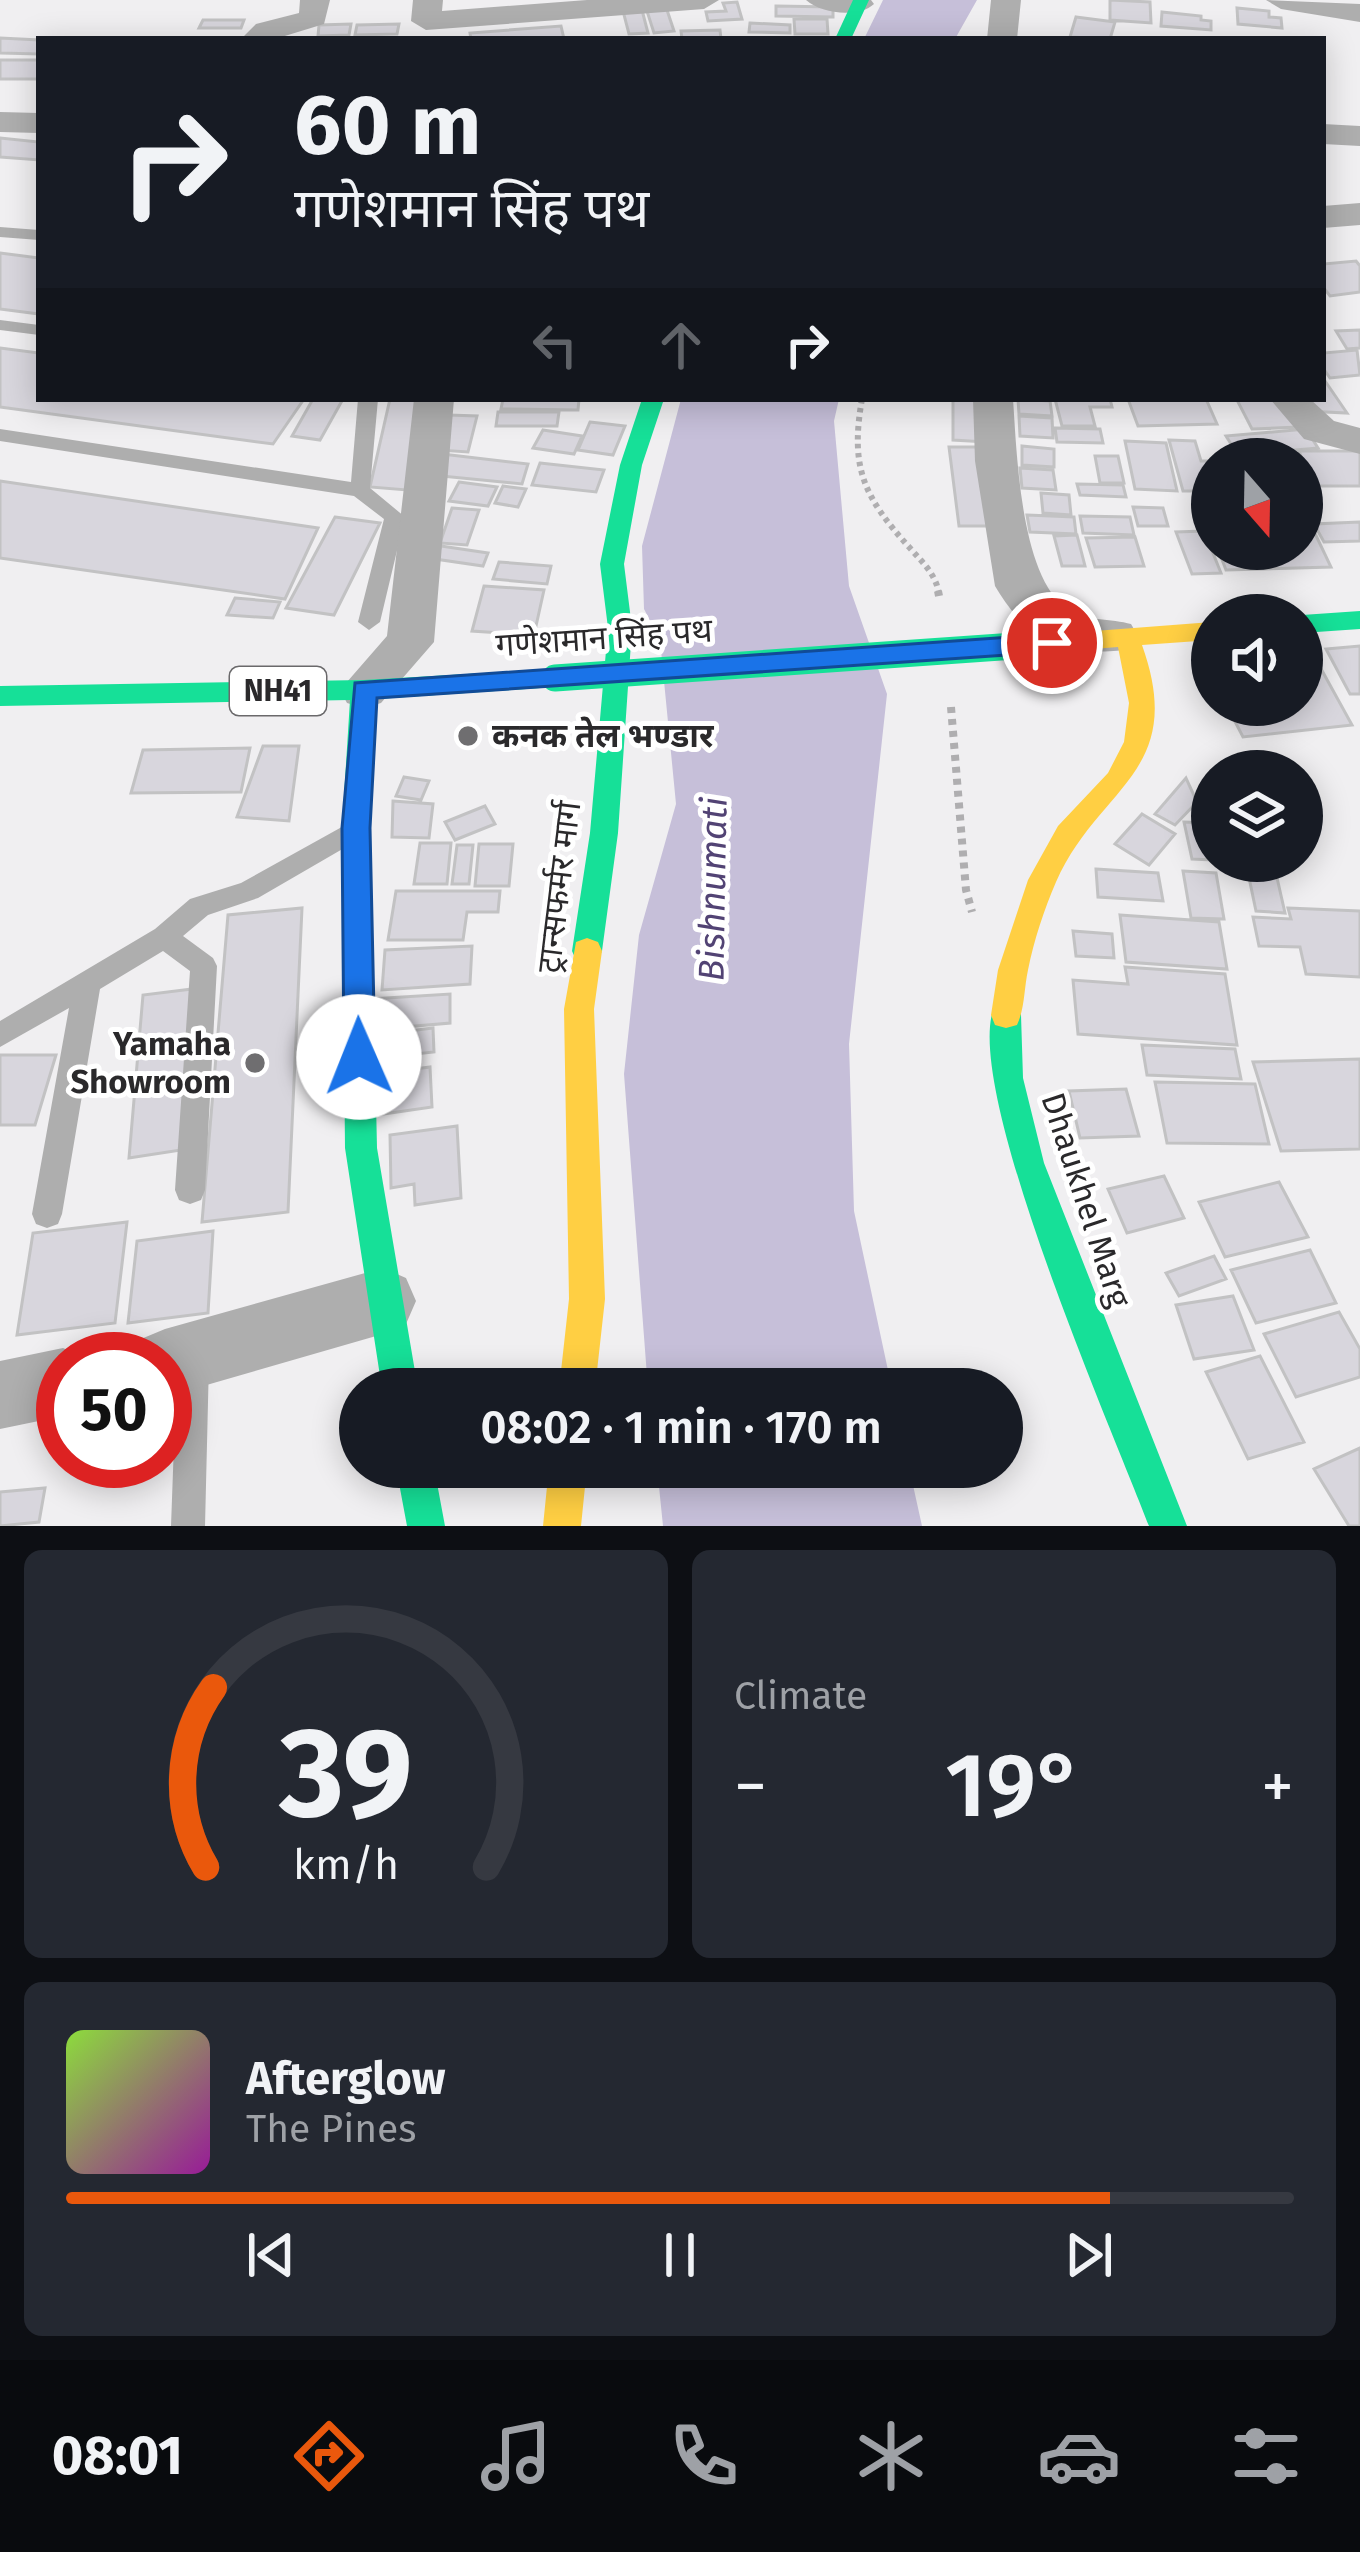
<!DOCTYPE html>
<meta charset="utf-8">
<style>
body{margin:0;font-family:"Fira Sans","Noto Sans Devanagari",sans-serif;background:#242831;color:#f1f3f6;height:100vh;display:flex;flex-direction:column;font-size:45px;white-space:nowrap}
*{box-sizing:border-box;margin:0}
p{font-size:39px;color:#9ea1a6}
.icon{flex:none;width:66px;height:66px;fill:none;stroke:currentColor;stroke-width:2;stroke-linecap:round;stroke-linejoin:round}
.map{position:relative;height:1526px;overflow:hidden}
.sheet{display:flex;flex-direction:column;gap:24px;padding:24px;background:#0d0f14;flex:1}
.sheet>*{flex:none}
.hud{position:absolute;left:36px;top:36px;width:1290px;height:366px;border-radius:0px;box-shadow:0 6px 30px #0003;background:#171b24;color:#f1f3f6;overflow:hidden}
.needle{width:78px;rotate:160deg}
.fabs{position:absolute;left:1191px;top:438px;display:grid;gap:24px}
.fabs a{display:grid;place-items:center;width:132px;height:132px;border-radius:50%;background:#171b24;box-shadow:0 6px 30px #0003;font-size:60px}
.speed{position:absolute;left:36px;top:1332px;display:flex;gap:24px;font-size:60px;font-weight:700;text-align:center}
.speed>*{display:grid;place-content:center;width:156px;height:156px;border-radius:50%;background:#171b24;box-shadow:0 6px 30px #0003;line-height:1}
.speed .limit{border:18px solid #d22;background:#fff;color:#111}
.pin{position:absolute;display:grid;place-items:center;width:102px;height:102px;color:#fff;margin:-51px;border:6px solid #fff;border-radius:50%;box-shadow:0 3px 12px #0007}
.me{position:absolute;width:132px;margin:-66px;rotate:359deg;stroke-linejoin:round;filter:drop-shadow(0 0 9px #0008)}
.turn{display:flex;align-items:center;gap:42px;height:252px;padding:0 60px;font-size:54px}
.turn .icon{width:156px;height:156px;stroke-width:2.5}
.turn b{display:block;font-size:84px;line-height:102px}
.lanes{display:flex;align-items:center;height:114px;padding:0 60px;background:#0003;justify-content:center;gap:60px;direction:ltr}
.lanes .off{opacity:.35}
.big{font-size:90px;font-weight:600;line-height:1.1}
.sheet .widget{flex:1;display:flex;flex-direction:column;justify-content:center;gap:18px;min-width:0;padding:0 42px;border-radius:18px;background:#242831}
.sheet .dial{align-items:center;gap:0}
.dial svg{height:312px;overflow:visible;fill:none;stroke:#363941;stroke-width:7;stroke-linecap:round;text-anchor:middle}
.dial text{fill:#f1f3f6;stroke:none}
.song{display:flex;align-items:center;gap:36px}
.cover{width:144px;height:144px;border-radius:18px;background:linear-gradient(135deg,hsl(90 70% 55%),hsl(300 70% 35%))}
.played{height:12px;border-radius:6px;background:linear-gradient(90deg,#ea580c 85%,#363941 85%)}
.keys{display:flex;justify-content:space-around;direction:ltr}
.heat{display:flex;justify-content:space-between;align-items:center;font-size:66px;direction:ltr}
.sheet .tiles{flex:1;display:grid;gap:24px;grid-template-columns:1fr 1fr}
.widget:last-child{grid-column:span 2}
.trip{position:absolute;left:339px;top:1368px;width:684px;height:120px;border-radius:60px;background:#171b24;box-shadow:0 6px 30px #0003;font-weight:600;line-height:120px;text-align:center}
.dock{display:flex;height:192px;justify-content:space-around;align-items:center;background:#090b0e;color:#9ea1a6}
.dock .icon{width:84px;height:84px}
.dock .active{color:#ea580c}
.dock b{font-size:54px;color:#f1f3f6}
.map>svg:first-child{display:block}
.water{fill:#c6bfd9}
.building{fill:#d8d6dd;stroke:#c2c2c3;stroke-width:3}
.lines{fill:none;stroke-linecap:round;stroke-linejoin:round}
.path-far1{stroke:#afaeb0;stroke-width:6;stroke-dasharray:4.5 4.5;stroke-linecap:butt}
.path{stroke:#afaeb0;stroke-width:8;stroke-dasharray:6 6;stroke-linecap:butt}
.lane{fill:#aeaeae;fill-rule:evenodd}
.street{fill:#aeaeae;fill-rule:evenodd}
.fast{fill:#16e098;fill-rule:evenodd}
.slow{fill:#ffcf43;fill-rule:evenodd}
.fast-bridge{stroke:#16e098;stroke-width:27}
.route{fill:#1a73e8;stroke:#114b97;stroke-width:3}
.poi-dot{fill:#6f6e70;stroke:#fff;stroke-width:4.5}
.labels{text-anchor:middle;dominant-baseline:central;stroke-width:10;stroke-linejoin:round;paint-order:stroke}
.shield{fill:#fff;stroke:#6a696b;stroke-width:3}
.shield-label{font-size:30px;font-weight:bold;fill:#2a292b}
.street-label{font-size:33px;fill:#2a292b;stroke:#fff}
.poi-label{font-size:33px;font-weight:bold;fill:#2a292b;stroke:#fff;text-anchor:start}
.water-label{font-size:36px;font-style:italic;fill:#524374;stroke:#fff}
</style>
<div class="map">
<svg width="1360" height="1526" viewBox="0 0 1360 1526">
<rect width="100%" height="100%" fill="#f0eff1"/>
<path class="water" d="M883,0h94l-22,39h-91z
M681,399h158l-5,22 15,165 38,108 -38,350 5,167 38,178h-244l-24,-315 15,-139 37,-131 -16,-164 -16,-31 -2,-63z
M657,1467h252l13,59h-259z"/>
<path class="building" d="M1110,0l40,2 1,21 -41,-3z
M737,2l5,17 -34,2 -2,-9 20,-1 -3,-8z
M776,6l57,1v10l-57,-1z
M666,7l8,24 -20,2 -8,-25z
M1237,8l32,3v6l12,1 1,10 -44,-4z
M642,10l6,23 -19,1 -6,-23z
M1162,12l39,4v4l10,1v9l-50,-4z
M1076,17l39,5 -5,17 -40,-2z
M794,19h33l1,15h-33z
M203,20h41l-3,8h-42z
M750,23l40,2v8l-41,-1z
M351,24l-2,11 -31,1 1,-11z
M399,24l-2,10 -42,1 2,-10z
M561,26l3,13h-93l-1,-6z
M720,30l1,9h-39l-1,-8z
M0,38l39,2v14l-39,-1z
M0,60h39v19h-39z
M0,138l39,4v18l-39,-3z
M0,253l39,5v56l-39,-5z
M1356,261l4,5v26l-30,4 -7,-9v-23z
M1360,330v18l-13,1 -11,-18z
M0,348l39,5v46h265l-31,45 -273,-37z
M1357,350l3,25 -30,3 -7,-10v-15z
M1323,378l24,35 -42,-2 -8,-12h26z
M313,399h30l-23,41 -28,-4z
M390,399h35l-6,92 -49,-4z
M503,399h76l-1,11 -77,-1z
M953,399h32l1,43 -33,-2z
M1018,399l32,2 2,15 -33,-2z
M1055,399h55l2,8h-22l5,19h-33z
M1128,399h78l11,25 -79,2z
M1283,399l15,28 -46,2 -15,-29z
M498,412h61l-2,14h-61z
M448,415l29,1 -9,36 -30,-2z
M1019,416l33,2 1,20 -33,-2z
M590,422l35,4 -12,29 -35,-5z
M1055,428l45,1 3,14 -46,-1z
M1306,429l12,19 -80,7 -12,-19z
M543,430l39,6 -8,18 -41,-6z
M1169,440l26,1 6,20h11v30h-29z
M1125,441l41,2 11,48 -42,-2z
M1022,446l32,3v18l-32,-2z
M949,447h38l13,79h-41z
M1299,451h61v35h-47z
M442,454l86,10 -6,20 -91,-9z
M1095,456h23l6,27h-24z
M540,463l64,7 -8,22 -64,-7z
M1020,468l33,2 3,20 -34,-2z
M0,481l318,47 -33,71 -285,-41z
M459,482l38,5 -9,19 -39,-5z
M1077,484l46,1 3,12 -46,-2z
M503,486l23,3 -8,18 -23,-4z
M1041,493l28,2 2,20 -28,-2z
M1302,506l29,61 -105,3 -8,-21h84z
M1133,507l30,1 5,18h-30z
M452,508l27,2 -12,35 -27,-2z
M1027,515l47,2 2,17 -46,-2z
M1080,516l50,1 4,18 -51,-2z
M335,517l45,6 -46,92 -48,-7z
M1360,522v19l-36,1 -10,-18z
M1204,531l17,42 -29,1 -16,-42z
M1077,535l8,31h-23l-8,-30z
M1135,537l9,29 -49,1 -9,-29z
M441,546l47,7 -5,13 -48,-7z
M499,562l52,4 -4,18 -54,-5z
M484,586l60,4 -10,45 -62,-4z
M235,598l45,4 -7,16 -46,-3z
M1360,646v48h-10l-24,-45z
M1314,656l38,69 -109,12 -14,-27 73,-5v-47z
M263,746h36l-10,75 -52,-4z
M250,748l-9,44 -110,1 12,-43z
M404,777l25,4 -8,19 -25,-4z
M1186,778l11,24 -22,23 -20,-11z
M393,801l40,3 -4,34 -37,-1z
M485,806l10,18 -40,16 -10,-18z
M1142,814l33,20 -26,31 -34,-21z
M1184,822l25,1 3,37 -20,-1z
M420,843h31l-4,41h-33z
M479,844h34l-4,42h-34z
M457,845h16l-4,39h-17z
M1247,868l28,1 10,44 -29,-2z
M1096,869l62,4 5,28 -65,-4z
M1183,871l33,2 8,46 -33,-1z
M396,891h104l-2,21h-31l-4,28h-75z
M302,908l-14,304 -86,10 26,-307z
M1288,908l72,3v66l-54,-3 -6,-27 -41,-1 -6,-29 38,2z
M1120,915l99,7 8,47 -101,-7z
M1073,931l39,3 2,24 -38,-2z
M472,946l-2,38 -88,6 3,-40z
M1125,967l100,7 12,71 -159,-11 -5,-54 55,4z
M192,989l-11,161 -52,8 14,-163z
M450,994v29l-81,7 2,-31z
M433,1028l1,24 -66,7v-23z
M1142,1045l93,4 6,30 -94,-4z
M0,1055h56l-21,70h-35z
M1360,1059v90l-79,2 -28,-89z
M430,1067l2,40 -62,9 -1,-41z
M1155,1082l100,2 14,60 -102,-1z
M1126,1089l13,47 -59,2 -11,-47z
M457,1126l4,72 -46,7 -1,-21 -23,4 -1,-53z
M1164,1176l20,42 -57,15 -19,-44z
M1279,1182l29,55 -83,20 -26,-55z
M127,1222l-12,101 -98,12 16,-102z
M213,1231l-5,82 -80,10 9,-82z
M1310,1250l26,53 -80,20 -25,-53z
M1214,1256l12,23 -47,17 -13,-23z
M1233,1296l21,54 -60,9 -18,-54z
M1339,1312l21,37v28l-64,20 -32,-63z
M1260,1356l44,86 -56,17 -42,-87z
M1360,1448v78h-11l-35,-57z
M45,1488l-6,34 -39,4v-34z"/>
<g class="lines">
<path class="path-far1" d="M862,399c-12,68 1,97 47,148 13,15 27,27 30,47"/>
<path class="path" d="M938,591l1,5
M951,707l15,183 6,22"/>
<path class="lane" d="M0,227l39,3v10l-39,-3z
M0,320l39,5v10l-39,-5z
M358,399h20l-8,89 35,29 -25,105 -11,8 -11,-8 26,-103 -30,-23 -354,-55v-12l351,53z
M349,823l9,3 3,7 -3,7 -100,58 -50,17 -25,21 30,22 4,8 -12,224 -4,10 -11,4 -11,-4 -4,-10 15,-219 -27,-20 -63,38 -38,225 -4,10 -11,4 -11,-4 -4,-10 37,-206 -69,39v-26l155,-92 35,-30 51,-16z
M193,1345l11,5 5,11 -4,165h-34l6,-165 5,-11z"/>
<path class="street" d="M300,0h30l-6,24 -49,15h-34l15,-15 43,-11z
M413,0h30l-1,11 145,-11h132l-15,9 -278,21 -15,-9z
M806,0h65l3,4c-15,14 -53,10 -68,-4z
M991,0h30l-4,39h-30z
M1266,0l94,4v18l-79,-13z
M0,112l39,1v20l-39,-1z
M1323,124l37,2v20l-37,-2z
M1360,203v22l-37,3v-22z
M414,399h40l-20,243 -53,61 -17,5 -17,-5 -7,-13 47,-54z
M973,399h40c4,55 7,178 55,211 14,10 45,9 63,14l7,12 -7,12c-23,7 -73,4 -93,-11 -16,-11 -33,-34 -43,-51l-20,-125z
M1270,399h40l24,22 26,7v26l-56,-15z
M383,1268l23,10 10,23 -10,23 -23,10 -218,63v-38h-32l8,-20 24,-10z
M63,1348l25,11h-25v57l-63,13v-68z"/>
<path class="fast" d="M853,0h16l-18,39h-16z
M642,399h22l-22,66 -18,99 8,64 -14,205 -16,118 -4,9 -11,4 -11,-4 -4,-9 18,-118 18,-205 -8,-64 20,-99z
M1360,611v18l-58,4v-18z
M555,669l13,9 -13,9 -178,12 -7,129 7,320 41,241h-36l-37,-241 -3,-320 8,-128 -350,6v-20l364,-6z
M1006,1002l11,3 4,10 2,63 21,85 143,363h-38c-35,-92 -190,-444 -154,-521z
M396,1467h38l11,59h-38z"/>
<path class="slow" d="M1212,622v18l-70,5c46,128 -44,141 -86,237 -12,28 -22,58 -28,88 -4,18 -3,38 -11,55l-11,3 -11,-3 -4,-10 7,-45 30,-90 30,-54 50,-53 16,-31 5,-39 -11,-56 -103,8 -13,-9 13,-9z
M587,938l11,4 4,9 -8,58 11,290 -10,90h-36l10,-90 -5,-290 12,-67z
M549,1467h38l-6,59h-38z"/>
<path class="fast-bridge" d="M555,678l460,-32"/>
</g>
<path class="route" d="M1052,634l13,9 -13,9 -675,46 -7,130 5,229 -4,10 -12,4 -11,-4 -4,-10 -2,-229 13,-145z"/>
<g class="poi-dot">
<circle cx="468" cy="736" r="12"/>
<circle cx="255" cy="1063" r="12"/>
</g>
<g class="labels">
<rect class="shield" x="230" y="667" width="96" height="48" rx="9"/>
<g class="shield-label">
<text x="278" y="691">NH41</text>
</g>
<g class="street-label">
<text transform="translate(604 638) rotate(-4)">गणेशमान सिंह पथ</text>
<text transform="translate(559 887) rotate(-83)">ट्रान्सफर्मर मार्ग</text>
<text transform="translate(1086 1200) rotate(72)">Dhaukhel Marg</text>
</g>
<g class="poi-label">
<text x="492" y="736">कनक तेल भण्डार</text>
<text x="231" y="1044" text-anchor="end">Yamaha<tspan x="231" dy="38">Showroom</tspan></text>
</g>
<g class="water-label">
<text transform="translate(713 889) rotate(-89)">Bishnumati</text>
</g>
</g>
</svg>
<div class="fabs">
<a><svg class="needle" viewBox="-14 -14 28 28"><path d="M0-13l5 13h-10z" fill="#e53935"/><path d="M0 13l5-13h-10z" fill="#9ea1a6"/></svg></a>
<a><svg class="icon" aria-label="sound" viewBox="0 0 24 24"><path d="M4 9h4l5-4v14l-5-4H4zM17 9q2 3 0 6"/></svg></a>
<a><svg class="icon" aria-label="layers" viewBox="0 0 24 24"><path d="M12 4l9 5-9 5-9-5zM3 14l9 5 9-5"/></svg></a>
</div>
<div class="speed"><div class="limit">50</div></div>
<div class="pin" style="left:1052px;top:643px;background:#d93025"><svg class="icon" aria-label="arrive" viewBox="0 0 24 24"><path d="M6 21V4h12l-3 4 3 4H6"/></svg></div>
<svg class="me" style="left:359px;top:1057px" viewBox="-20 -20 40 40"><circle r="19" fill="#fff"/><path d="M0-13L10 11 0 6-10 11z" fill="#1a73e8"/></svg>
<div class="trip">08:02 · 1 min · 170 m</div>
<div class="hud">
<div class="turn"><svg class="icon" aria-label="right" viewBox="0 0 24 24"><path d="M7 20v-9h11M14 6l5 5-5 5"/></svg><div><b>60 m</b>गणेशमान सिंह पथ</div></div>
<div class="lanes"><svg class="icon off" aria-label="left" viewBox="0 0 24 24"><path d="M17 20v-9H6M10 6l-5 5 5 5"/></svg><svg class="icon off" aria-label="ahead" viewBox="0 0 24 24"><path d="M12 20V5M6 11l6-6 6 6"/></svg><svg class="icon" aria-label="right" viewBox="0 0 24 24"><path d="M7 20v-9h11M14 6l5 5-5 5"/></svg></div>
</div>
</div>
<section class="sheet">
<div class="tiles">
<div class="widget dial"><svg viewBox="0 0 100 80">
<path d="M14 69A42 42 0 1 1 86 69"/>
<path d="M14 69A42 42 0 0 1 16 23" stroke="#ea580c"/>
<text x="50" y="56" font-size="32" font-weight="700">39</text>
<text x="50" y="72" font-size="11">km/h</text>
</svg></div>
<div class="widget"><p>Climate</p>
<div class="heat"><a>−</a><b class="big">19°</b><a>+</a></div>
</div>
<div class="widget">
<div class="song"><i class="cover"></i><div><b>Afterglow</b><p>The Pines</p></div></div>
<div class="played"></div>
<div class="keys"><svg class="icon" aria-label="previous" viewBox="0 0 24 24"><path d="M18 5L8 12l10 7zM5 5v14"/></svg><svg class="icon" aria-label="pause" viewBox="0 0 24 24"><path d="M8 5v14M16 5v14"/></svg><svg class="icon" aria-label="next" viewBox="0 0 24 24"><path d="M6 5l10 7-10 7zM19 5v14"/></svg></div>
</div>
</div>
</section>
<nav class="dock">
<b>08:01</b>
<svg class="icon active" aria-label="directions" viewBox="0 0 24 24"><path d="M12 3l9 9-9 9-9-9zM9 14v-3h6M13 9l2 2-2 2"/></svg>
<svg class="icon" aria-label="music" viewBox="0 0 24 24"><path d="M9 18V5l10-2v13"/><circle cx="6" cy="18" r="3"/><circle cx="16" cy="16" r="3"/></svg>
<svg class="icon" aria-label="phone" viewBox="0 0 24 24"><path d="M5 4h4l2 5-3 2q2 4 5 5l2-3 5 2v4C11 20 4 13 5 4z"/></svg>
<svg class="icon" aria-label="climate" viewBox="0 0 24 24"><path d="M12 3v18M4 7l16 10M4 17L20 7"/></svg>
<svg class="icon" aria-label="car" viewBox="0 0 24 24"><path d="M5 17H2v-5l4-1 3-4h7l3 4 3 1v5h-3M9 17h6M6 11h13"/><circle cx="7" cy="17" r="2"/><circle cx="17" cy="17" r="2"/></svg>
<svg class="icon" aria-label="filters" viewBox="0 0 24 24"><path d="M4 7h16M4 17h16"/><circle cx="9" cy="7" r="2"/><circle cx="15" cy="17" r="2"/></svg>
</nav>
